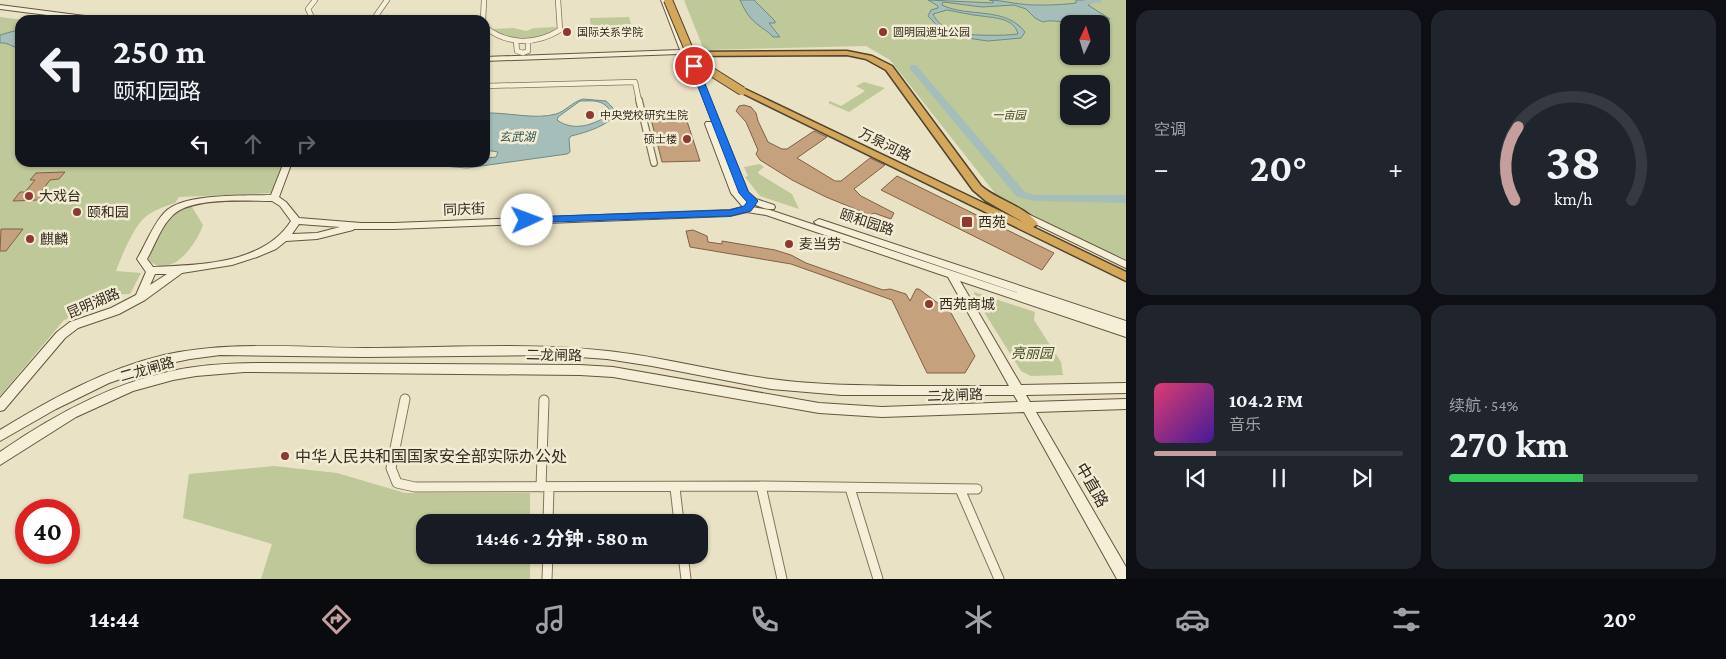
<!DOCTYPE html>
<html lang="zh">
<meta charset="utf-8">
<style>
body{margin:0;font-family:"Crimson Pro","Noto Sans SC",serif;background:#20242c;color:#f1f3f6;height:100vh;display:flex;flex-direction:column;font-size:19px;white-space:nowrap}
*{box-sizing:border-box;margin:0}
p{font-size:16px;color:#9ea1a6}
.icon{flex:none;width:28px;height:28px;fill:none;stroke:currentColor;stroke-width:2;stroke-linecap:round;stroke-linejoin:round}
.map{position:relative;flex:1;overflow:hidden}
.drawer{display:flex;flex-direction:column;gap:10px;padding:10px;background:#0d0f14;width:600px}
.drawer>*{flex:none}
.guide{position:absolute;left:15px;top:15px;width:475px;height:152px;border-radius:15px;box-shadow:0 1px 4px #0004;background:#171b24;color:#f1f3f6;overflow:hidden}
.needle{width:32px;rotate:4deg}
.controls{position:absolute;left:1060px;top:15px;display:grid;gap:10px}
.controls a{display:grid;place-items:center;width:50px;height:50px;border-radius:10px;background:#171b24;box-shadow:0 1px 4px #0004;font-size:25px}
.speed{position:absolute;left:15px;top:499px;display:flex;gap:10px;font-size:25px;font-weight:700;text-align:center}
.speed>*{display:grid;place-content:center;width:65px;height:65px;border-radius:50%;background:#171b24;box-shadow:0 1px 4px #0004;line-height:1}
.speed .limit{border:8px solid #d22;background:#fff;color:#111}
.pin{position:absolute;display:grid;place-items:center;width:42px;height:42px;color:#fff;margin:-21px;border:2px solid #fff;border-radius:50%;box-shadow:0 1px 5px #0007}
.me{position:absolute;width:55px;margin:-28px;rotate:88deg;stroke-linejoin:round;filter:drop-shadow(0 0 4px #0008)}
.turn{display:flex;align-items:center;gap:18px;height:105px;padding:0 15px;font-size:22px}
.turn .icon{width:65px;height:65px;stroke-width:2.5}
.turn b{display:block;font-size:35px;line-height:42px}
.lanes{display:flex;align-items:center;height:48px;padding:0 15px;background:#0003;justify-content:center;gap:25px;direction:ltr}
.lanes .off{opacity:.35}
.big{font-size:38px;font-weight:700;line-height:1.1}
.drawer .tile{flex:1;display:flex;flex-direction:column;justify-content:center;gap:8px;min-width:0;padding:0 18px;border-radius:15px;background:#20242c}
.drawer .dial{align-items:center;gap:0}
.dial svg{height:130px;overflow:visible;fill:none;stroke:#363941;stroke-width:7;stroke-linecap:round;text-anchor:middle}
.dial text{fill:#f1f3f6;stroke:none}
.song{display:flex;align-items:center;gap:15px}
.cover{width:60px;height:60px;border-radius:8px;background:linear-gradient(135deg,hsl(340 70% 55%),hsl(260 70% 35%))}
.played{height:5px;border-radius:2px;background:linear-gradient(90deg,#c49f9d 25%,#363941 25%)}
.keys{display:flex;justify-content:space-around;direction:ltr}
.heat{display:flex;justify-content:space-between;align-items:center;font-size:28px;direction:ltr}
.charge{height:8px;border-radius:4px;background:linear-gradient(90deg,#34c759 54%,#363941 0)}
.drawer .tiles{flex:1;display:grid;gap:10px;grid-template-columns:repeat(2,1fr)}
.trip{position:absolute;left:416px;top:514px;width:292px;height:50px;border-radius:15px;background:#171b24;box-shadow:0 1px 4px #0004;font-weight:700;line-height:50px;text-align:center}
.tabs{display:flex;height:80px;justify-content:space-around;align-items:center;background:#090b0e;color:#9ea1a6}
.tabs .icon{width:35px;height:35px}
.tabs .on{color:#c49f9d}
.tabs b{font-size:22px;color:#f1f3f6}
main{display:flex;flex:1;min-height:0}
.map>svg:first-child{display:block}
.green{fill:#bfc899;fill-rule:evenodd}
.water{fill:#a6beb9;stroke:#6e8b86;fill-rule:evenodd}
.lines{fill:none;stroke-linecap:round;stroke-linejoin:round}
.canal{stroke:#a6beb9;stroke-width:4.5}
.river{fill:#a6beb9;fill-rule:evenodd}
.building{fill:#c5a17e;stroke:#816144}
.street-far2-casing{stroke:#84745c;stroke-width:6}
.street-far1-casing{stroke:#84745c;stroke-width:8}
.street-casing{stroke:#84745c;stroke-width:11}
.secondary-casing{stroke:#65553f;stroke-width:2}
.highway-casing{stroke:#524230;stroke-width:3}
.street-far2{stroke:#f6efd7;stroke-width:4.5}
.street-far1{stroke:#f6efd7;stroke-width:5.5}
.street{stroke:#f6efd7;stroke-width:9}
.secondary{fill:#f6efd7;fill-rule:evenodd}
.highway{fill:#d3a85c;fill-rule:evenodd}
.highway-bridge-casing{stroke:#524230;stroke-width:10;stroke-linecap:butt}
.highway-bridge{stroke:#d3a85c;stroke-width:8}
.route{fill:#1a73e8;stroke:#114b97}
.poi-dot{fill:#8e3831;stroke:#f2ecd4;stroke-width:2}
.labels{text-anchor:middle;dominant-baseline:central;stroke-width:5;stroke-linejoin:round;paint-order:stroke}
.far-poi-label{font-size:11px;fill:#352b1f;stroke:#f2ecd4;text-anchor:start}
.far-park-label{font-size:11px;font-style:italic;fill:#425027;stroke:#f2ecd4}
.far-water-label{font-size:12px;font-style:italic;fill:#305353;stroke:#f2ecd4}
.street-label{font-size:14px;fill:#352b1f;stroke:#f2ecd4}
.poi-label{font-size:14px;fill:#352b1f;stroke:#f2ecd4;text-anchor:start}
.park-label{font-size:14px;font-style:italic;fill:#425027;stroke:#f2ecd4}
.near-poi-label{font-size:16px;fill:#352b1f;stroke:#f2ecd4;text-anchor:start}
.near-street-label{font-size:16px;fill:#352b1f;stroke:#f2ecd4}
</style>
<main>
<div class="map">
<svg width="1126" height="579" viewBox="0 0 1126 579">
<rect width="100%" height="100%" fill="#eae2c5"/>
<path class="green" d="M684,0h442v263l-128,-66 -108,-137 -24,-14 -162,4zM1069,24h32v32h-32zM1069,84h32v32h-32z
M0,17l24,3h-4v142l265,1 -11,30 -95,4 -4,6c-10,3 -24,8 -32,16 -11,12 -21,36 -27,52l25,2 -11,21 -27,1 -10,15 -29,10 -64,76z
M629,17l3,10 -6,1 2,9h-37l-1,-19z
M557,27c-14,19 -50,13 -67,2l24,-1 12,3 8,-3z
M864,82l21,6 -36,24 -21,-9 2,-2 11,5 24,-15 -9,-5z
M760,164l4,3 -6,5 1,2 33,20 7,15 -39,-13 -15,-19 3,-1 -4,-9z
M187,206l5,1 11,18c-7,20 -31,54 -54,36v-7l22,-40z
M974,292l61,20 -1,8 27,42 2,13 -32,1 -10,-5 -47,-75z
M274,466l63,7 68,20h125v29h-105v33h105v24h-269l11,-35 -89,-26 6,-44z"/>
<path class="water" d="M740,0h14l21,21v2h-6l11,14h-7c-5,-6 -10,-8 -16,-13 -8,-6 -13,-15 -17,-24z
M928,0l65,3v-2l-4,-1c10,0 22,3 32,4 14,2 41,1 55,-1v-3h14l1,3 -3,2 22,14c-15,1 -28,0 -42,2 -9,2 -16,-2 -25,1l-8,-4 -9,-9 -12,-4 -32,2 -39,-5 -1,3c27,13 63,1 83,27l-4,6 -33,3 -42,-6 -18,-19 3,-6 7,-2v-2zM947,10c12,2 23,5 35,6 13,2 32,2 36,18 -15,2 -51,2 -66,-2 -6,-2 -17,-12 -19,-18z
M14,31h6v17c-7,0 -12,-6 -20,-5v-8z
M583,99l23,2c2,2 7,6 8,9 4,14 -34,24 -43,26l-2,3 1,13 -3,2 -100,14 -25,-2 -4,-3 47,-1v-4l11,-1 2,-5 -13,-2v-37c21,-1 51,7 71,1 10,-3 16,-12 27,-15zM580,101c13,0 23,-2 30,10l-1,4c-16,10 -35,17 -52,5l1,-3z"/>
<g class="lines">
<path class="canal" d="M1083,3l17,-3"/>
<path class="river" d="M910,65h6l109,127 10,3h91v8l-91,-2 -18,-4 -107,-128z"/>
</g>
<path class="building" d="M744,105l7,2 5,6 2,8 10,21 14,7h5l27,-18 13,6 -30,21 38,23h6l29,-23 15,7 -31,24 7,7 33,17 -3,6 -17,-6 -4,2 -44,-18 -34,-17 -32,-20 -4,-6 2,-4 -12,-28 -10,-11 3,-5z
M686,118l14,43 -38,1 -11,-43z
M65,172l-6,7 -9,1 -9,12h3l-6,8 -25,1 7,-9h5l10,-12h-5l6,-7z
M897,176l157,77 -12,17 -161,-80z
M1,229h22l-17,22h-6z
M693,230l14,6 1,6 14,2v-3l53,9 16,5 15,8 77,27 7,-1 16,5 4,7 6,-12h3l32,24 24,43 -10,17h-38l-35,-73 -101,-36 -101,-17 -4,-16z"/>
<g class="lines">
<defs>
<path id="street-far2" d="M313,20l-5,-11 7,-9
M373,20l14,-20
M483,20l1,-20
M485,27c22,18 51,18 75,3l-2,-30
M516,41l1,10 6,2
M523,53l5,-2v-10
M485,69l2,-10
M485,86l150,-4 4,19"/>
<path id="street-far1" d="M639,100l15,63"/>
<path id="street" d="M405,399l-14,69 6,15 18,4 346,-1 216,3
M761,486l21,93
M541,487l3,-87
M675,488l4,34
M850,488l28,91
M960,489l39,90
M548,522l1,-35
M683,555l3,24
M547,579l1,-24"/>
<path id="secondary" d="M661,0h6l18,49 12,18 51,125 8,7 18,6 1,2 -1,2c-10,1 -22,-5 -30,-11l8,9 18,3 272,91 -226,-77 -2,-2 5,-3 3,1 304,101v16l-166,-56 61,104 105,-2v10l-100,2 4,7 96,-3v10l-90,3 90,155v12h-9l-93,-167 -142,5 -63,-4 -206,-36 -33,-2 -336,-3 -48,4 -23,4 -40,11 -57,26 -76,48v-13c52,-36 110,-68 172,-81 31,-7 64,-8 95,-8l313,2 33,2 206,36 63,4 136,-5 -4,-7h-172l-71,-6 -119,-23 -45,-7 -55,-4 -187,2 -145,-2 -30,4 -29,6 -52,18 -53,26 -56,32v-11c51,-31 105,-61 164,-75 67,-15 134,-7 201,-7 81,0 163,-6 243,3 55,6 109,21 163,28 43,6 86,6 129,7 37,0 73,0 109,0l-61,-109 -182,-62 -19,-3 -17,4 -336,13h-40l-1,1 -36,9 -31,2 -10,8 -19,8 -25,8 -50,8 -37,27 -26,14 -41,14 -13,10 -61,72 -4,1v-13l57,-66 13,-10 41,-14 25,-13 10,-23 -9,-13c9,-15 16,-35 28,-47 18,-19 80,-16 106,-17l13,-33h8l-13,35 7,5 13,16 62,5h33l336,-13 13,-3 -12,-14 -26,-69 1,-2h6l1,2 27,69 -49,-126 -8,-12 -4,-1 -194,7v-4l195,-7zM272,201l8,5 11,15c-27,43 -92,44 -138,46l-6,-8c8,-14 14,-33 26,-44 19,-18 73,-14 99,-14zM299,224l41,3 -23,6 -25,1zM155,274h12l-17,11z
M0,5l100,13 3,2h-17l-86,-11z
M1028,214l98,47v7l-101,-49 -1,-2z"/>
<path id="highway" d="M847,51l25,5 20,10 89,120c16,14 44,20 57,38l-5,3 93,45v9l-388,-190 1,-2h6l278,133 -37,-21 -13,-11 -87,-120 -20,-11 -19,-4 -161,1 -4,-2 4,-2z"/>
</defs>
<use href="#street-far2" class="street-far2-casing"/>
<use href="#street-far1" class="street-far1-casing"/>
<use href="#street" class="street-casing"/>
<use href="#secondary" class="secondary-casing"/>
<use href="#highway" class="highway-casing"/>
<use href="#street-far2" class="street-far2"/>
<use href="#street-far1" class="street-far1"/>
<use href="#street" class="street"/>
<use href="#secondary" class="secondary"/>
<use href="#highway" class="highway"/>
<defs>
<path id="highway-bridge" d="M668,0l21,50 18,19 35,22"/>
</defs>
<use href="#highway-bridge" class="highway-bridge-casing"/>
<use href="#highway-bridge" class="highway-bridge"/>
</g>
<path class="route" d="M694,64l4,2 50,125 10,10 -7,10 -21,5 -206,7v-5l3,-1 203,-7 14,-4 3,-4 -8,-9 -49,-127z"/>
<g class="poi-dot">
<circle cx="567" cy="32" r="5"/>
<circle cx="883" cy="32" r="5"/>
<circle cx="590" cy="115" r="5"/>
<circle cx="687" cy="139" r="5"/>
<circle cx="29" cy="196" r="5"/>
<circle cx="77" cy="212" r="5"/>
<rect x="961" y="216" width="12" height="12" rx="2.5"/>
<circle cx="30" cy="239" r="5"/>
<circle cx="789" cy="244" r="5"/>
<circle cx="929" cy="304" r="5"/>
<circle cx="285" cy="456" r="5"/>
</g>
<g class="labels">
<g class="far-poi-label">
<text x="577" y="32">国际关系学院</text>
<text x="893" y="32">圆明园遗址公园</text>
<text x="600" y="115">中央党校研究生院</text>
<text x="677" y="139" text-anchor="end">硕士楼</text>
</g>
<g class="far-park-label">
<text x="1009" y="115">一亩园</text>
</g>
<g class="far-water-label">
<text x="517" y="137">玄武湖</text>
</g>
<g class="street-label">
<text transform="translate(885 144) rotate(26)">万泉河路</text>
<text transform="translate(464 209) rotate(-2)">同庆街</text>
<text transform="translate(867 222) rotate(18)">颐和园路</text>
<text transform="translate(93 303) rotate(-23)">昆明湖路</text>
<text transform="translate(554 355) rotate(1)">二龙闸路</text>
<text transform="translate(147 369) rotate(-16)">二龙闸路</text>
<text transform="translate(955 395) rotate(-2)">二龙闸路</text>
</g>
<g class="poi-label">
<text x="39" y="196">大戏台</text>
<text x="87" y="212">颐和园</text>
<text x="978" y="222">西苑</text>
<text x="40" y="239">麒麟</text>
<text x="799" y="244">麦当劳</text>
<text x="939" y="304">西苑商城</text>
</g>
<g class="park-label">
<text x="1032" y="353">亮丽园</text>
</g>
<g class="near-poi-label">
<text x="295" y="456">中华人民共和国国家安全部实际办公处</text>
</g>
<g class="near-street-label">
<text transform="translate(1092 485) rotate(60)">中直路</text>
</g>
</g>
</svg>
<div class="controls">
<a><svg class="needle" viewBox="-14 -14 28 28"><path d="M0-13l5 13h-10z" fill="#e53935"/><path d="M0 13l5-13h-10z" fill="#9ea1a6"/></svg></a>
<a><svg class="icon" aria-label="layers" viewBox="0 0 24 24"><path d="M12 4l9 5-9 5-9-5zM3 14l9 5 9-5"/></svg></a>
</div>
<div class="speed"><div class="limit">40</div></div>
<div class="pin" style="left:694px;top:66px;background:#d93025"><svg class="icon" aria-label="arrive" viewBox="0 0 24 24"><path d="M6 21V4h12l-3 4 3 4H6"/></svg></div>
<svg class="me" style="left:527px;top:220px" viewBox="-20 -20 40 40"><circle r="19" fill="#fff"/><path d="M0-13L10 11 0 6-10 11z" fill="#1a73e8"/></svg>
<div class="trip">14:46 · 2 分钟 · 580 m</div>
<div class="guide">
<div class="turn"><svg class="icon" aria-label="left" viewBox="0 0 24 24"><path d="M17 20v-9H6M10 6l-5 5 5 5"/></svg><div><b>250 m</b>颐和园路</div></div>
<div class="lanes"><svg class="icon" aria-label="left" viewBox="0 0 24 24"><path d="M17 20v-9H6M10 6l-5 5 5 5"/></svg><svg class="icon off" aria-label="ahead" viewBox="0 0 24 24"><path d="M12 20V5M6 11l6-6 6 6"/></svg><svg class="icon off" aria-label="right" viewBox="0 0 24 24"><path d="M7 20v-9h11M14 6l5 5-5 5"/></svg></div>
</div>
</div>
<section class="drawer">
<div class="tiles">
<div class="tile"><p>空调</p>
<div class="heat"><a>−</a><b class="big">20°</b><a>+</a></div>
</div>
<div class="tile dial"><svg viewBox="0 0 100 80">
<path d="M14 69A42 42 0 1 1 86 69"/>
<path d="M14 69A42 42 0 0 1 16 24" stroke="#c49f9d"/>
<text x="50" y="56" font-size="32" font-weight="700">38</text>
<text x="50" y="72" font-size="11">km/h</text>
</svg></div>
<div class="tile">
<div class="song"><i class="cover"></i><div><b>104.2 FM</b><p>音乐</p></div></div>
<div class="played"></div>
<div class="keys"><svg class="icon" aria-label="previous" viewBox="0 0 24 24"><path d="M18 5L8 12l10 7zM5 5v14"/></svg><svg class="icon" aria-label="pause" viewBox="0 0 24 24"><path d="M8 5v14M16 5v14"/></svg><svg class="icon" aria-label="next" viewBox="0 0 24 24"><path d="M6 5l10 7-10 7zM19 5v14"/></svg></div>
</div>
<div class="tile"><p>续航 · 54%</p><b class="big">270 km</b><div class="charge"></div></div>
</div>
</section>
</main>
<nav class="tabs">
<b>14:44</b>
<svg class="icon on" aria-label="directions" viewBox="0 0 24 24"><path d="M12 3l9 9-9 9-9-9zM9 14v-3h6M13 9l2 2-2 2"/></svg>
<svg class="icon" aria-label="music" viewBox="0 0 24 24"><path d="M9 18V5l10-2v13"/><circle cx="6" cy="18" r="3"/><circle cx="16" cy="16" r="3"/></svg>
<svg class="icon" aria-label="phone" viewBox="0 0 24 24"><path d="M5 4h4l2 5-3 2q2 4 5 5l2-3 5 2v4C11 20 4 13 5 4z"/></svg>
<svg class="icon" aria-label="climate" viewBox="0 0 24 24"><path d="M12 3v18M4 7l16 10M4 17L20 7"/></svg>
<svg class="icon" aria-label="car" viewBox="0 0 24 24"><path d="M5 17H2v-5l4-1 3-4h7l3 4 3 1v5h-3M9 17h6M6 11h13"/><circle cx="7" cy="17" r="2"/><circle cx="17" cy="17" r="2"/></svg>
<svg class="icon" aria-label="filters" viewBox="0 0 24 24"><path d="M4 7h16M4 17h16"/><circle cx="9" cy="7" r="2"/><circle cx="15" cy="17" r="2"/></svg>
<b>20°</b>
</nav>
